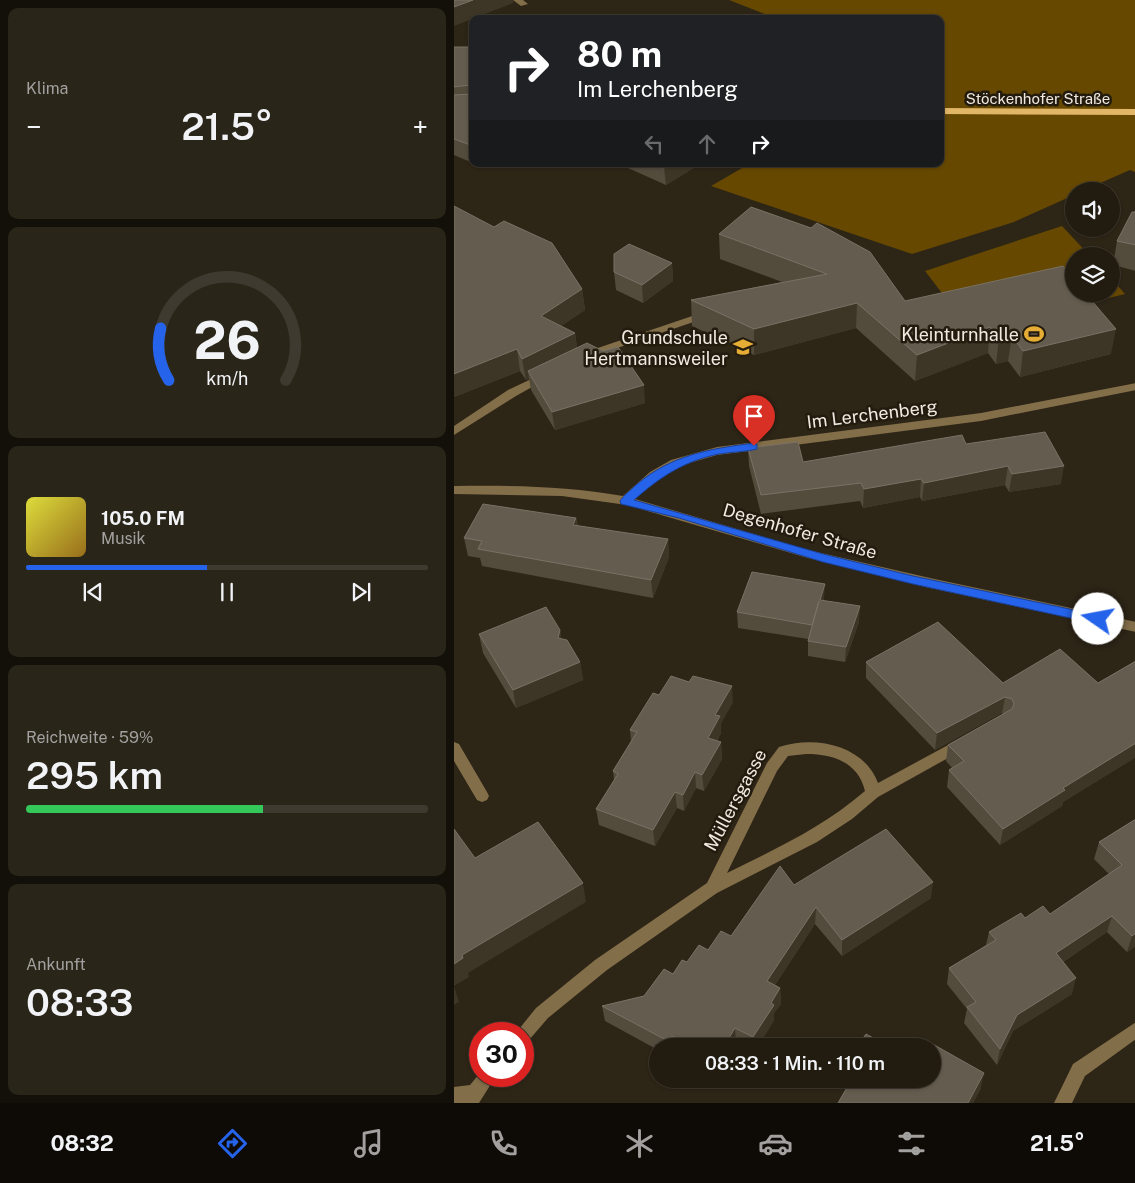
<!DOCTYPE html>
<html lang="de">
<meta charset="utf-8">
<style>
body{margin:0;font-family:"Public Sans",sans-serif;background:#2a2519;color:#f1f3f6;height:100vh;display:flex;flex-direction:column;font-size:19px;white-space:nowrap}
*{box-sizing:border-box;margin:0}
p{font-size:16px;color:#a2a19f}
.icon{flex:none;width:28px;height:28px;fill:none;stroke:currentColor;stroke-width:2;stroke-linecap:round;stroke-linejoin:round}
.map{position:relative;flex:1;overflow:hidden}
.panel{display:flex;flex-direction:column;gap:8px;padding:8px;background:#130f09;width:454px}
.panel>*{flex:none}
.hud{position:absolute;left:15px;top:15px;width:475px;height:152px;border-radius:10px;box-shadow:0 1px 4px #0004,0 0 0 1px #3f3a30;background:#202124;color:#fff;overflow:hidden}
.buttons{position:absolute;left:611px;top:182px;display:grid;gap:10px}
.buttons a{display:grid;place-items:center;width:55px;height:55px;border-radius:50%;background:#221c10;box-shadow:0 1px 4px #0004,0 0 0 1px #3f3a30;font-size:25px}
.speed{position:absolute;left:15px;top:1022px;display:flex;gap:10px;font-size:25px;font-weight:700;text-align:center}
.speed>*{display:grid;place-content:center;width:65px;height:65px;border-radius:50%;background:#221c10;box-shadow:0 1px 4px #0004,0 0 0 1px #3f3a30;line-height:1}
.speed .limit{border:8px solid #d22;background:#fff;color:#111}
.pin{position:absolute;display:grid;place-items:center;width:42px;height:42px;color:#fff;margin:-51px -21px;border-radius:50% 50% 50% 0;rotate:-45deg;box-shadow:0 0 5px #0007}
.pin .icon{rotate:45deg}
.me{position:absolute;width:55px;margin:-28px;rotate:282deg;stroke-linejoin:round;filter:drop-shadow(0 0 4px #0008)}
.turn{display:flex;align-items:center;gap:18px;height:105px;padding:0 25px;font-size:22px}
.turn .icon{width:65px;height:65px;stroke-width:2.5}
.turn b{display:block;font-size:35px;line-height:42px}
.lanes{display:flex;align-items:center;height:48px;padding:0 25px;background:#0003;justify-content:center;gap:25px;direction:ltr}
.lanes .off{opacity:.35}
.big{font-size:38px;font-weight:600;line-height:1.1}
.panel .card{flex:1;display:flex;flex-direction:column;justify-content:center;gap:8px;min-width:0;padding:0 18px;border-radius:10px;background:#2a2519}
.panel .dial{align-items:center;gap:0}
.dial svg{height:130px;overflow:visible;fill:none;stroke:#3f3a30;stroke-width:7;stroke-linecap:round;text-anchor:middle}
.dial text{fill:#f1f3f6;stroke:none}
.song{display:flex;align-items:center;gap:15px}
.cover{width:60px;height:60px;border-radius:8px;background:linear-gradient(135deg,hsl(60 70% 55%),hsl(40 70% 35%))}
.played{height:5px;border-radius:2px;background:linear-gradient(90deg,#2563eb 45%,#3f3a30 45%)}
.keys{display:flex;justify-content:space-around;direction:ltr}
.heat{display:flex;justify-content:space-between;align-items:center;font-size:28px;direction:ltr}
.charge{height:8px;border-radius:4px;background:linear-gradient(90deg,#34c759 59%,#3f3a30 0)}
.trip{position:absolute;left:195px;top:1038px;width:292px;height:50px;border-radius:25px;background:#221c10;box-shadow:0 1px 4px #0004,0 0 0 1px #3f3a30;font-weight:600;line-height:50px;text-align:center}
.tabs{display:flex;height:80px;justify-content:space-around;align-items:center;background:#0e0b06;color:#a2a19f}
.tabs .icon{width:35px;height:35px}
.tabs .current{color:#2563eb}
.tabs b{font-size:22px;color:#f1f3f6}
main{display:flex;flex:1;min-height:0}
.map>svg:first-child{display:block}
.green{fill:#664800}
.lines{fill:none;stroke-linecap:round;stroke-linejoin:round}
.minor{fill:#836e4a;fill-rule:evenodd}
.major{fill:#e1b667;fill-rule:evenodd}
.wall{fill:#534b3c}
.shaded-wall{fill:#3d3526}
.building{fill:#645c4e;stroke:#797265}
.route{fill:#2563eb;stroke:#184099}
.labels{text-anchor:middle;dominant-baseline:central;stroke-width:5;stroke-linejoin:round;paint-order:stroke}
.far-street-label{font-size:15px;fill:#efe9e0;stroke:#231b0d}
.poi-label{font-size:18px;fill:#efe9e0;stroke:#231b0d;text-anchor:end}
.street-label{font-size:18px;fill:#efe9e0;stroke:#231b0d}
</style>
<main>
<section class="panel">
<div class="card"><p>Klima</p>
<div class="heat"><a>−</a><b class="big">21.5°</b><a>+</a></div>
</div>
<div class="card dial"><svg viewBox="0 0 100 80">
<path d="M14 69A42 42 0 1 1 86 69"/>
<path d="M14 69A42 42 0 0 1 9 37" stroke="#2563eb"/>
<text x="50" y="56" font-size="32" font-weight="700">26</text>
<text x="50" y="72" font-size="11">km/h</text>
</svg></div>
<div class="card">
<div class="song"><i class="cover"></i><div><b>105.0 FM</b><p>Musik</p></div></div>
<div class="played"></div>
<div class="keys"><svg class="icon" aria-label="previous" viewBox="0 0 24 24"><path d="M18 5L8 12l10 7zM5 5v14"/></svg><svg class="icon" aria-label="pause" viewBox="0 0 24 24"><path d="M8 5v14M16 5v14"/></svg><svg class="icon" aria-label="next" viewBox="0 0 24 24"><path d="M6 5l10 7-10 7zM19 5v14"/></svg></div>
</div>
<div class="card"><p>Reichweite · 59%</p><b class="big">295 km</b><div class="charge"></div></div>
<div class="card"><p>Ankunft</p><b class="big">08:33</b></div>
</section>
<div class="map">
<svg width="682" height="1103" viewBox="0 0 682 1103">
<rect width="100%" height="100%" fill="#2d2516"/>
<path class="green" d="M275,0h406v172l-5,-2 -48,21h-8v4l-60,27 -102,32 -201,-68 38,-22h191v-145h-163z
M608,226l28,30h-16v38h38v-15l13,15 -53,13 -114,7 -33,-43z"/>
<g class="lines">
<path class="minor" d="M59,0h10l5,4 -7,2z
M253,311l4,1v4l-120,41 -4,1 -5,-3 1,-2z
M90,373l4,1 2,2 -2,2 -32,18 -62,39v-9l54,-36z
M682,383v7l-155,31 -264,34 -38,11 -21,12 -23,21 173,51 122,28 206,44v10l-206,-44 -122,-30 -181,-53 -65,-9 -108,-2v-8c57,-1 113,0 169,10l27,-24 21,-12 46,-13 264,-34z
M507,738l5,2 2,4 -2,4 -88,49 -26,22 -35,23 -100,51 -110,77 -59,48 -19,22 -6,3v-9h-8l21,-26 59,-48 112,-77 60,-120 12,-16c36,-12 85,-2 99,36zM352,754c27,0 52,8 59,37 -43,37 -88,57 -138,82l50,-102 11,-15z
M0,742l5,2 28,48 2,4 -2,4 -5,2 -5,-2 -23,-39z
M682,1022v17l-51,37 -13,27h-18l19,-39z
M26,1073v3h16l-17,27h-25v-16l16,-2z"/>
<path class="major" d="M486,108l196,1v6l-196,-1z"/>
</g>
<path class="wall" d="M0,47h19v116l-19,-8z
M174,164h72l-34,21 -38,-17z
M682,212v59l-23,-6 4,-24z
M265,234l186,67 206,53 -91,23 -12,-16 -12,3 -8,-11 -73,28 -59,-53 -102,27 -62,-29 -1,-26 91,-18 -62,-23z
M218,263l1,18 -30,22 -27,-13 -2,-18z
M128,289l3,21 -24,16 14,7 2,15 68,55 -90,27 -24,-40 -2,-11 -3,1 -6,-9 -66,26z
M512,444l95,40 -52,8 -4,-7 -83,16 -2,-4 -57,11 -3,-7 -99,13 -12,-48 -1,-18 55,14z
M122,518l2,8 90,13 1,18 -16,41 -171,-32 -2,-8 -12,-2 -4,-18z
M370,599v2l35,21 -14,40 -37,-6v-17l-70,-11 -1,-16z
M106,630l1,9 19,23 3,18 -67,28 -33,-55 -4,-19z
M682,661v96l-73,45 -1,4 -62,39 -53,-58 2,-17 3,-2 -6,-7 2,-16 55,-31 -1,-1 -67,37 -69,-72v-16l137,21h95z
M205,695l74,7 -12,21v10l-4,8 4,1 1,17 -18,32 -8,-3 -12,23 -7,-3 -22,38 -56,-21 -3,-16 18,-29 -1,-9 18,-30 -1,-11z
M682,819v127l-9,6 -20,-20 -44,30 9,32 -59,37 -16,34 -33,-42 3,-14 -20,-25 2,-16 37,-23 3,-13 36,-14 25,-4 59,-40 -15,-15 5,-17z
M340,885l137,13 -89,58 -27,-32 -40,61 5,3 1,16 -7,9v7l-16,26h-16l-6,-3 -2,3h-76v4l-53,-29 -3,-15 42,-10 43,-34 44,-26z
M392,1079h87l48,9 -8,15h-135l11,-19 -4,-2z"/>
<path class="shaded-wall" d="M19,0h40v3l-59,23v-19z
M217,164h29l-34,21 -2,-17z
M218,263l1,18 -30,22 -1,-18z
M128,289l3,21 -41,28 -3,-22z
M403,303l-1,25 -102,27v-26z
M536,327l-2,26 -73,28 2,-26z
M662,329l-5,25 -91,23 3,-26z
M121,333l3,22 -50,16 1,8 -3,1 -4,-21z
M558,336l-4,25 -12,3 3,-26z
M63,349l3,22 -66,26v-23z
M190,385l1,18 -90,27 -3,-18z
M554,466l-3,19 -83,16 2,-18z
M610,466l-3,18 -52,8 3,-18z
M467,479l-1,18 -57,11 1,-19z
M122,518l3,17 -6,-10z
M214,539l1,18 -16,41 -2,-18z
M371,584l-1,15 -5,16 1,-15z
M406,606l-1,16 -14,40 1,-15z
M106,630l3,18 -5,-10z
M126,662l3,18 -67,28 -3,-18z
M278,686l1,16 -12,21v10l-12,21 -1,-16 7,-23z
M551,697l-3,16 -67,37 2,-17z
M267,742l1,17 -18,32 -2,-16z
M682,743v14l-73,45 -1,4 -62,39 3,-16 60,-41z
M241,772l1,16 -12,23 -1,-16z
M221,792l2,16 -22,38 -2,-16z
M479,882l-2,16 -89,58v-16z
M129,883l3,19 -118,71 1,4 -15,9v-22l8,-9z
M362,907l-1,17 -48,73v-16z
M658,916l-5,16 -55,37 4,-16z
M682,933v13l-9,6 5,-16z
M622,978l-4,16 -59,37 -16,34 3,-16 17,-34z
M0,986l5,16 -5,3z
M326,988l1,16 -7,9v7l-16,26h-4l-1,-9 18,-34z
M281,1028l1,15 -2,3h-10z
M218,1036l1,10h-4l-1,-5z
M530,1073l-3,15 -8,15h-5z"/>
<path class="building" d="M0,0h19l-19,7z
M0,47h19v99l-19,-7v-44l18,-1 -2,-9 -16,2z
M201,164h16l-7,4z
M0,206l40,21 10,-6 48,22 30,46 -41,27 34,17 -53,26 -5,-10 -63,25z
M297,207l60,21 6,-5 53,29 35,49 158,-35 11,14v14h12l30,35 -93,22 -11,-15 -13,2 -9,-11 -73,28 -60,-52 -103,26 -63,-29 136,-26 -108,-40z
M678,212h4v33l-19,-4z
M175,244l43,19 -30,22 -28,-13v-18z
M133,343l16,8 15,-4 26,38 -92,27 -24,-41z
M591,432l19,34 -52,8 -4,-8 -84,17 -3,-4 -57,10 -3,-6 -100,12 -13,-47 50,-6 5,20 159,-27 4,9z
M29,504l93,14 -3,7 95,14 -17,41 -173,-31 4,-8 -18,-3z
M298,572l73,12 -5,16 40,6 -14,41 -38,-6 11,-40 -7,24 -75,-13z
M92,607l14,23 -2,8 9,2 13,22 -67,28 -34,-56z
M484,622l65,61 57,-34 38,34 38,-22v82l-73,45 2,2 -62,39 -54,-59 15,-9 -16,-16 64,-36 2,-5 -2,-5 -7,-2 -68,36 -71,-71z
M217,676l18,6 4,-6 39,10 -17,29 5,1 -12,22 13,4 -19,33 -7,-3 -12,23 -8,-3 -22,38 -57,-21 22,-35 -5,-3 24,-39 -7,-2 23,-37 6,2z
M682,819v114l-4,3 -20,-20 -56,37 20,25 -59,37 -17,34 -33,-42 9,-5 -27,-34 47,-28 -7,-8 32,-19 4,5 18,-12 7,8 72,-49 -23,-23z
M84,822l45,61 -121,72 1,3 -9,6v-135l21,29z
M432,829l47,53 -91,58 -26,-33 -49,74 13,7 -9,15 3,2 -21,32 -18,-9 -11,18h-33l-19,-10 -4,5 -66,-35 42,-10 20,-27 9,5 9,-14 5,2 12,-17 9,5 13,-19 10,5 49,-70 14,19z
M412,1034l22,12h-30z
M475,1042l55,31 -16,30h-130l14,-24h81v-33h-7z"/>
<path class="route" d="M300,443l3,1v5c-12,3 -26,3 -38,5 -35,7 -59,23 -85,46l189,54 90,22 185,39 6,4 -6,5 -185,-40 -90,-22 -144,-44 -58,-14 -1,-3c4,-6 11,-11 16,-16 35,-30 73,-36 118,-42z"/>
<defs>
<symbol id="stadium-bare" viewBox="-9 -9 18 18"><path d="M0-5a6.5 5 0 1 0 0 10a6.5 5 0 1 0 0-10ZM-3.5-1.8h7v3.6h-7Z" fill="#e6ad36" stroke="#231b0d" stroke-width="2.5" paint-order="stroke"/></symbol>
<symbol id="school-bare" viewBox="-9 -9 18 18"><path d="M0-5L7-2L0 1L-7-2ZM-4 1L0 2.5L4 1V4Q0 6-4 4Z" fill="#e6ad36" stroke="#231b0d" stroke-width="2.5" paint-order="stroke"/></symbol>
</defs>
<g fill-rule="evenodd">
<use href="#stadium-bare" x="566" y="320" width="28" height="28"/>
<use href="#school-bare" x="275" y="333" width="28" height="28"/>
</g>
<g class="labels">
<g class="far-street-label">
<text x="584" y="98">Stöckenhofer Straße</text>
</g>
<g class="poi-label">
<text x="565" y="334">Kleinturnhalle</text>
<text x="274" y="337">Grundschule<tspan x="274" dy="21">Hertmannsweiler</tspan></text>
</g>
<g class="street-label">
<text transform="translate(418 414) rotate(-7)">Im Lerchenberg</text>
<text transform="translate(346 531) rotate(16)">Degenhofer Straße</text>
<text transform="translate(281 800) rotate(-62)">Müllersgasse</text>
</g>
</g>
</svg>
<div class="buttons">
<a><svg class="icon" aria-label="sound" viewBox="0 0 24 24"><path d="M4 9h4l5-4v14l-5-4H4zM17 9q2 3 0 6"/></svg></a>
<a><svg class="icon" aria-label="layers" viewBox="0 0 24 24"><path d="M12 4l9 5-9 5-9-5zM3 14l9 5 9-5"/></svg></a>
</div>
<div class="speed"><div class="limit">30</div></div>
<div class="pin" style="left:300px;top:446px;background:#d93025"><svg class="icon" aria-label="arrive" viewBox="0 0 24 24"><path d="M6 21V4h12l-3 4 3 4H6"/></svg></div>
<svg class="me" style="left:644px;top:619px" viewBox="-20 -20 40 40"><circle r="19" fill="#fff"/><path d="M0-13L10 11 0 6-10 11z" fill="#2563eb"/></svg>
<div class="trip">08:33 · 1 Min. · 110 m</div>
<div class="hud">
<div class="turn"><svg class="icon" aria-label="right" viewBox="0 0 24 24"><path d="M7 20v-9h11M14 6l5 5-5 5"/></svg><div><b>80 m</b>Im Lerchenberg</div></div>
<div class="lanes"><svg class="icon off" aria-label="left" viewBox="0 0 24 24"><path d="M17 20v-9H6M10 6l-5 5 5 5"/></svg><svg class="icon off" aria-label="ahead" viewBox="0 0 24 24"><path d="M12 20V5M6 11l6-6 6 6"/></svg><svg class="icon" aria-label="right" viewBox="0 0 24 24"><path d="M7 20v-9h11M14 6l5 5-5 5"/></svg></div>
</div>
</div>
</main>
<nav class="tabs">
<b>08:32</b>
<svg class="icon current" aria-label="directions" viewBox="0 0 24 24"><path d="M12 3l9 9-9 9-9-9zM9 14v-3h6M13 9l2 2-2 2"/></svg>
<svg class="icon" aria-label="music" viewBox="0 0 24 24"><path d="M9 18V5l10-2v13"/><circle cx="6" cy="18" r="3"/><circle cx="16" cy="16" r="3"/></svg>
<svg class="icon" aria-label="phone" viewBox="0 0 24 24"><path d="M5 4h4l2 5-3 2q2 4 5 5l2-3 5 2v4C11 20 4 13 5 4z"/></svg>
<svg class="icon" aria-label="climate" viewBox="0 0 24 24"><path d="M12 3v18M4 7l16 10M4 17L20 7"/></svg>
<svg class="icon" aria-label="car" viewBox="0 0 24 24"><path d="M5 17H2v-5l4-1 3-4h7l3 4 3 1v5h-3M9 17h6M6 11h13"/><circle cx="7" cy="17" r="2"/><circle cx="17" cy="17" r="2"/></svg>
<svg class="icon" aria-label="filters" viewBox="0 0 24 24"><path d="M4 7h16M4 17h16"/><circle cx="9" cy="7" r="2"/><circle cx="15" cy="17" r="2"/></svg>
<b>21.5°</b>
</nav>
